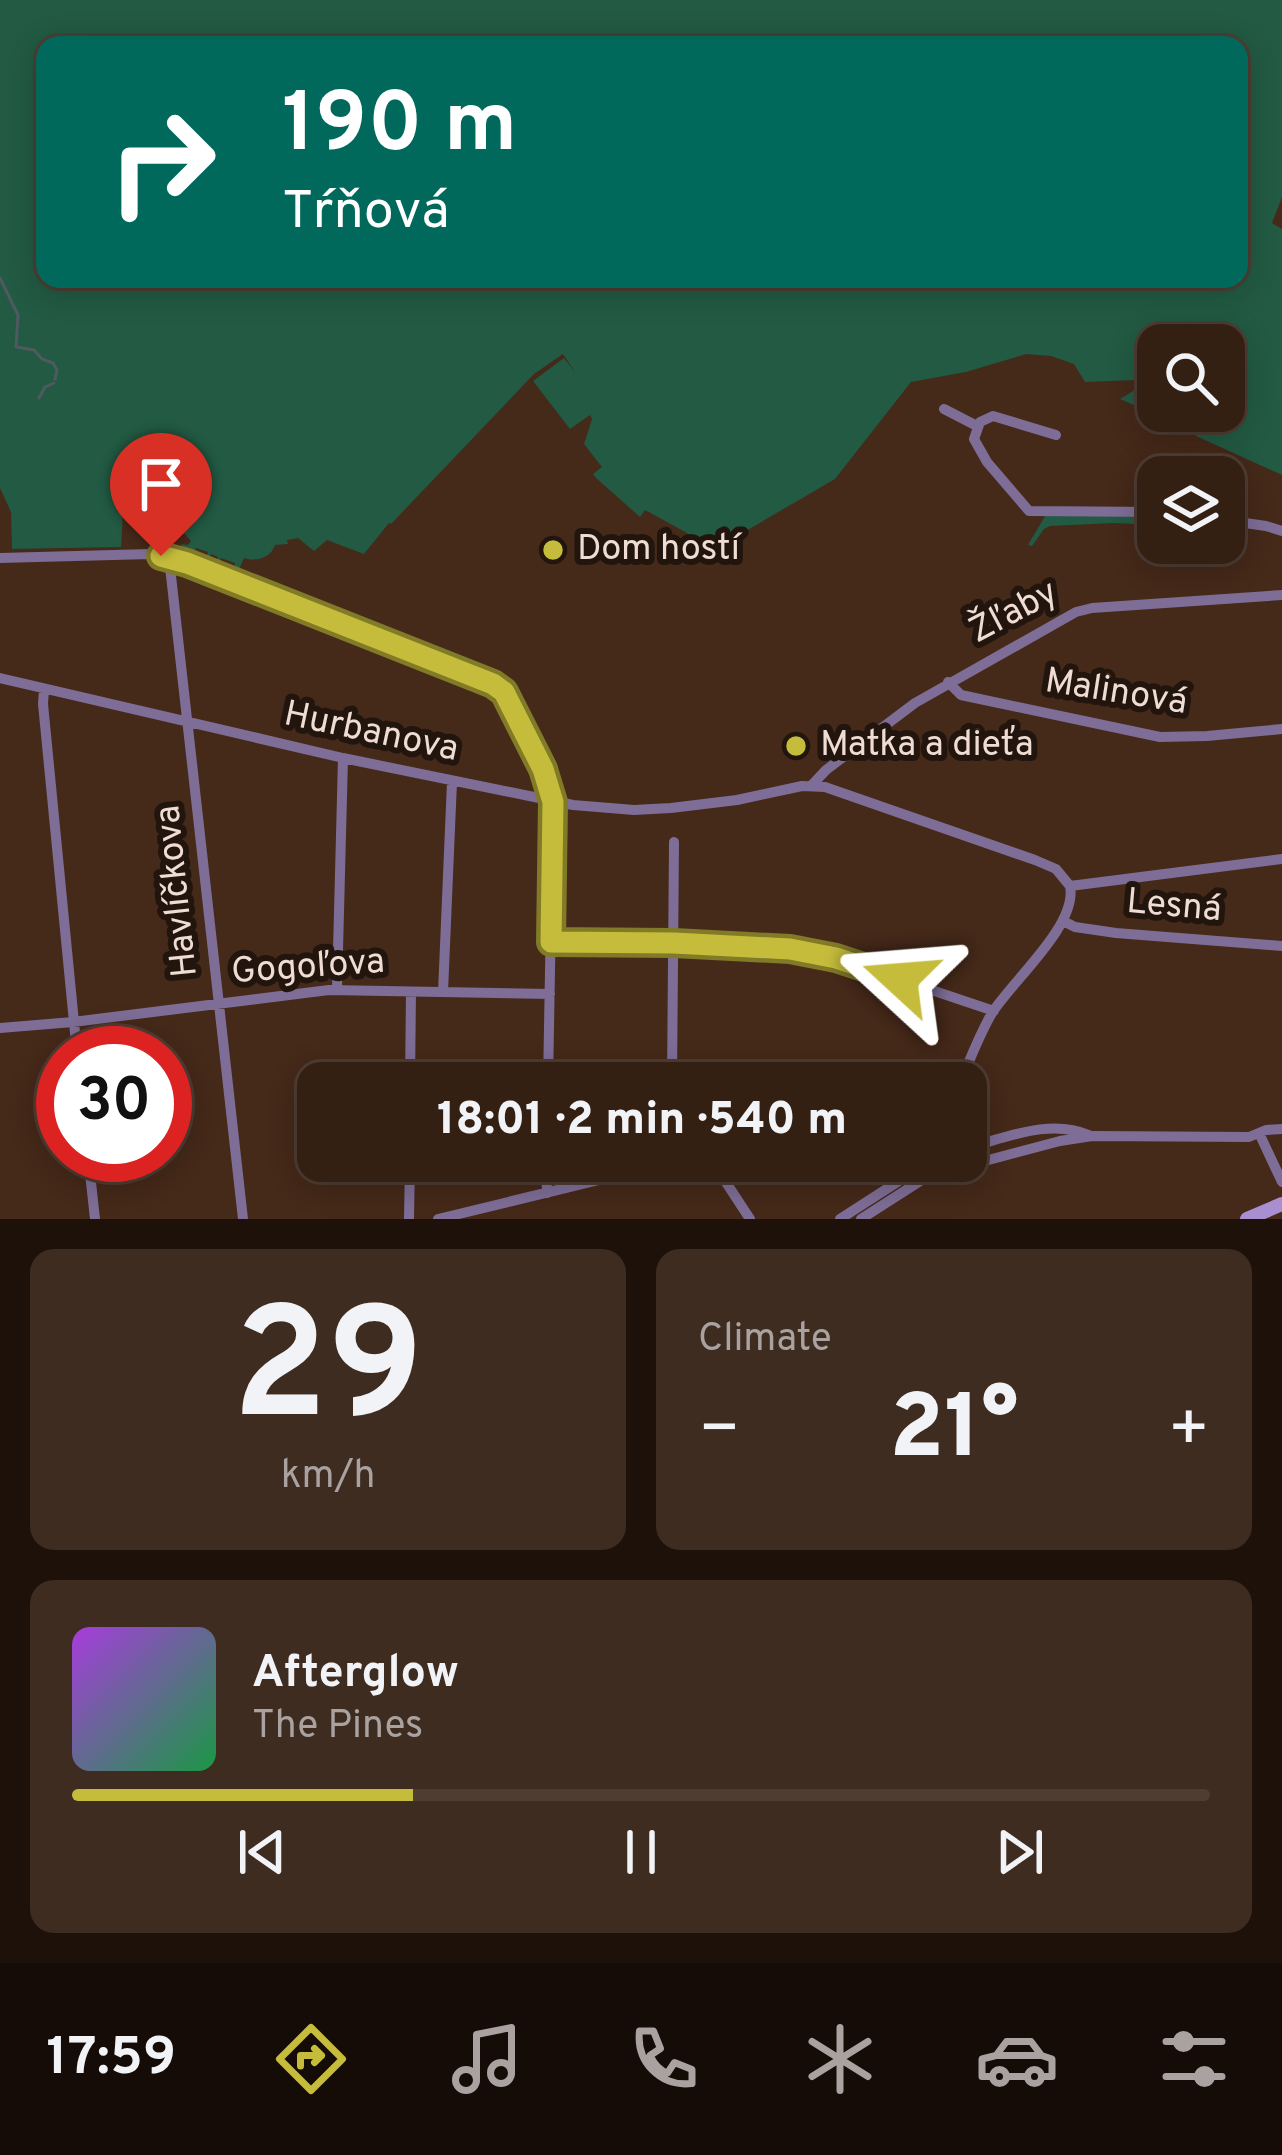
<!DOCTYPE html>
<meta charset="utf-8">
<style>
body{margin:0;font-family:Overpass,sans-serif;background:#3f2c21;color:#f1f3f6;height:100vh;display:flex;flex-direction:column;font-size:45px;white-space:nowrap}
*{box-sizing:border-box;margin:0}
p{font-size:39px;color:#a9a2a0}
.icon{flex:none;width:66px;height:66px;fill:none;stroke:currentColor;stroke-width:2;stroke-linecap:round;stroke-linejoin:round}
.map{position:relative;height:1219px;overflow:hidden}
.panel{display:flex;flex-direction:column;gap:30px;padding:30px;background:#1d110a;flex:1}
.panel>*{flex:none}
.hud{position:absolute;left:36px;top:36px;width:1212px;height:252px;border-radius:24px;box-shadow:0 6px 30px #0003,0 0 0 3px #4e3d33;background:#00695c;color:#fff;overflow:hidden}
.fabs{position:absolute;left:1137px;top:324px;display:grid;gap:24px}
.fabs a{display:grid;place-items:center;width:108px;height:108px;border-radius:24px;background:#341f13;box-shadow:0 6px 30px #0003,0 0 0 3px #4e3d33;font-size:60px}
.speed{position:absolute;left:36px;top:1026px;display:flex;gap:24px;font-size:60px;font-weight:700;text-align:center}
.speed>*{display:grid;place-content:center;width:156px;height:156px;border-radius:50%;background:#341f13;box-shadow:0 6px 30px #0003,0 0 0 3px #4e3d33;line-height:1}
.speed .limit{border:18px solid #d22;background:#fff;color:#111}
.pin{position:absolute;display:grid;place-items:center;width:102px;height:102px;color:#fff;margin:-123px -51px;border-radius:50% 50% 50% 0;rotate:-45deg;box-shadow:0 0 12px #0007}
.pin .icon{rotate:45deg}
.me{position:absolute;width:132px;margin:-66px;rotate:289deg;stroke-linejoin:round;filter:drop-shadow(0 0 9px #0008)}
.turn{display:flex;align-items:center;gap:42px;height:252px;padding:0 48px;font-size:54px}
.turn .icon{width:156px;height:156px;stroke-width:2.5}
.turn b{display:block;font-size:84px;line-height:102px}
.big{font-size:90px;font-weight:800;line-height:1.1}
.panel .card{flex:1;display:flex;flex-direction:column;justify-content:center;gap:18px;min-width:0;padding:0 42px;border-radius:24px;background:#3f2c21}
.panel .dial{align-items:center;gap:0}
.dial b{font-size:156px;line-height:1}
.song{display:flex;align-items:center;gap:36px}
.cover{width:144px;height:144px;border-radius:18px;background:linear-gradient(135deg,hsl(280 70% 55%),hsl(140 70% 35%))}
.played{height:12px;border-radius:6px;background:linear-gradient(90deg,#c6bc3c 30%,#4e3d33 30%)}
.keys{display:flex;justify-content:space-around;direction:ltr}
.heat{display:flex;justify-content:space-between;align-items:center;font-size:66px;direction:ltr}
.panel .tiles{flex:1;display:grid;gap:30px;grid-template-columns:1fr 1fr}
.card:last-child{grid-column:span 2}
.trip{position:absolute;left:297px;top:1062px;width:690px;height:120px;border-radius:24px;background:#341f13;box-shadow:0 6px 30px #0003,0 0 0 3px #4e3d33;font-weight:800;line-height:120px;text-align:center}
.dock{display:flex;height:192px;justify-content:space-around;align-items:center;background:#150c08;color:#a9a2a0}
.dock .icon{width:84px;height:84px}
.dock .on{color:#c6bc3c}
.dock b{font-size:54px;color:#f1f3f6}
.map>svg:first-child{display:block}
.green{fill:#225a43;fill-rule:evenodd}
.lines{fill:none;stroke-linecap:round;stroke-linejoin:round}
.stream{stroke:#4f5a5e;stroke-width:3}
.street{stroke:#7e6d96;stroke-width:10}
.secondary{stroke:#a98ed0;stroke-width:14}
.route-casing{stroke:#817a27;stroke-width:30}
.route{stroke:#c6bc3c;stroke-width:21}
.poi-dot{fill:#c6bc3c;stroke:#22150e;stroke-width:4.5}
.labels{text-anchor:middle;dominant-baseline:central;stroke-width:12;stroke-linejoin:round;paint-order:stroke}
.poi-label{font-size:36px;fill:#efdcd2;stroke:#22150e;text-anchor:start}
.street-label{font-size:36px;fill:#efdcd2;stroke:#22150e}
</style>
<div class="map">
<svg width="1282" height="1219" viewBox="0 0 1282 1219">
<rect width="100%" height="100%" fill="#452919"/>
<path class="green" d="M0,0h1282v197l-10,26 10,6v246l-86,-39v-4l-76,-33 28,-17 -12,-2 -51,2 -11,-18 -23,-8 -25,-2 -60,18 -55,10 -76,97 -96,56 -27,24 -25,-26 -42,-23 -5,7 -44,-39 -3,-4 9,-7 -18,-23 8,-25 -2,-4 -20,14 -37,-48 31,-23 11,14 -12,-18 -29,20 -143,150 -2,-1 -25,31 -37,-14 -13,11 -16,-13 -11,2 1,4 -13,1c-4,13 -19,17 -31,13l-6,14 -4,-1 1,-8 -14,-5 -3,7 -2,-1 2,-7 -7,-3 -4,7 -2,-1 3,-8 -12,-4 -3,7 -9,-1 -3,-10 7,1 3,-4 -6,-7 -15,-2 -2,5 -25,-4 2,-17 -22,-3 -2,34 -109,2 -1,-37 -11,-24zM45,45h1194v234h-1194zM1158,345h66v66h-66z
M1158,515v10l-45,-2 -63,3 -6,3 -12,17 -4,-1 17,-29z"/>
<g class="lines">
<path class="stream" d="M0,278l18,37 -2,32 18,3 8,9 11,4 4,7 -2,9
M39,398l6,-11 9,-4"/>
<path class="street" d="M944,409l33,17
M1056,435l-63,-19 -13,6 -6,17 13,23 42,49 129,1
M1224,520l42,6 16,5
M0,558l151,-4 18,4 324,126 11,7 39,78 10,34 -5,280
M169,558l74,661
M0,678l343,80 230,47 61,5 37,-2 66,-8 65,-14 23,1 210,73 21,9 14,17
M948,682l13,13 199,42 47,-1 75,-7
M44,689l-1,15 34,349
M811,786l15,-16 89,-67 161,-91 16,-4 190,-13
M1070,886l212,-27
M1063,921l12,6 41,6 166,13
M551,942c94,0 193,-5 285,16l158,53
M337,989l6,-231
M443,992l9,-210
M0,1028l73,-6 256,-32 221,4
M410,1083l1,-91
M672,1083l2,-241
M960,1083c10,-23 19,-48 32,-70 20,-32 86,-88 78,-127
M1259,1133l23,49
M966,1148c40,-10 83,-30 123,-13
M88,1155l7,64
M546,1161l1,32
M712,1161l38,58
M409,1219l1,-58
M438,1219l239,-58
M840,1219l90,-58
M861,1219l67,-43 132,-35 32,-5 157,1 17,-7 16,-1"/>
<path class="secondary" d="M1247,1219l35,-15"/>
</g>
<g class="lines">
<defs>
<path id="route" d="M161,556l26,7 306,121 11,8 39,77 10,33 -2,140 123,1 116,6 46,9 64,21"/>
</defs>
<use href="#route" class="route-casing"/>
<use href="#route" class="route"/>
</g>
<g class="poi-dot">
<circle cx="553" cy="550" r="12"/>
<circle cx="796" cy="746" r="12"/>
</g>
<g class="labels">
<g class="poi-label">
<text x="577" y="550">Dom hostí</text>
<text x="820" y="746">Matka a dieťa</text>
</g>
<g class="street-label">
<text transform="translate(1014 613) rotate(-28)">Žľaby</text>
<text transform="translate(1116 693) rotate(9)">Malinová</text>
<text transform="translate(371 733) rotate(12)">Hurbanova</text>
<text transform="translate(178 891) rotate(-96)">Havlíčkova</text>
<text transform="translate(1174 907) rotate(5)">Lesná</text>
<text transform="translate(308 968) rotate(-4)">Gogoľova</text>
</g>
</g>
</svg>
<div class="fabs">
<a><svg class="icon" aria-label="search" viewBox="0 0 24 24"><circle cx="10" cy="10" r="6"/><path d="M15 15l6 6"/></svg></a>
<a><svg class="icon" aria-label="layers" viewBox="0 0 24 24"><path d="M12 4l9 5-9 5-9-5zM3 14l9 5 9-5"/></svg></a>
</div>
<div class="speed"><div class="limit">30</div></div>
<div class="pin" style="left:161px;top:556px;background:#d93025"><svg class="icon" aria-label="arrive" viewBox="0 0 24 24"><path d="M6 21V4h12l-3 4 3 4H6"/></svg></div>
<svg class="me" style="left:900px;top:979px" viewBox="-20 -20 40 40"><path d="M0-17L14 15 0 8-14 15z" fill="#c6bc3c" stroke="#fff" stroke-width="4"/></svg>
<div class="trip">18:01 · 2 min · 540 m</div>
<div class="hud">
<div class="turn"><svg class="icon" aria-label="right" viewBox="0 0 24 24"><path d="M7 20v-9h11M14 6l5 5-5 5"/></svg><div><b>190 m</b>Tŕňová</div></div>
</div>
</div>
<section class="panel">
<div class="tiles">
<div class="card dial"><b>29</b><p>km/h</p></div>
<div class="card"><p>Climate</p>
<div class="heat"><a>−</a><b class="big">21°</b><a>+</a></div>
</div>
<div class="card">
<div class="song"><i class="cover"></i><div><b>Afterglow</b><p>The Pines</p></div></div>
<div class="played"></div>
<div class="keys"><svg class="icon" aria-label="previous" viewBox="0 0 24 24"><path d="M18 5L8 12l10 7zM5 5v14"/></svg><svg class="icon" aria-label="pause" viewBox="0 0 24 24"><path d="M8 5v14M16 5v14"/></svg><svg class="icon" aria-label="next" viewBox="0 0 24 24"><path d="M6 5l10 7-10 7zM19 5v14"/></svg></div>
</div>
</div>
</section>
<nav class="dock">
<b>17:59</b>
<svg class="icon on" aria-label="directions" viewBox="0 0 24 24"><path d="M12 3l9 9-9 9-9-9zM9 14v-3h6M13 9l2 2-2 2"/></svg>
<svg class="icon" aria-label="music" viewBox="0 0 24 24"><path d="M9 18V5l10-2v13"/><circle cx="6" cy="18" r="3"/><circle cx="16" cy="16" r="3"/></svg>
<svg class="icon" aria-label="phone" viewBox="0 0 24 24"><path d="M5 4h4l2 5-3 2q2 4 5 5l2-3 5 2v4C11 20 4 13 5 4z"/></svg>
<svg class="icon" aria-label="climate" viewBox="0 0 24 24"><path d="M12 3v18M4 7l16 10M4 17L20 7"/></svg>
<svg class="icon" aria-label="car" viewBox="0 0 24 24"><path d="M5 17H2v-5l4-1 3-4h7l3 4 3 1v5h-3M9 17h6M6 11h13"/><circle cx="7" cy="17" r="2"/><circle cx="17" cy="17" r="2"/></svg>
<svg class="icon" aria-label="filters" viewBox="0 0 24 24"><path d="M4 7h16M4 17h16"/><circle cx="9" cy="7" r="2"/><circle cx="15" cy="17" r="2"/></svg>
</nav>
